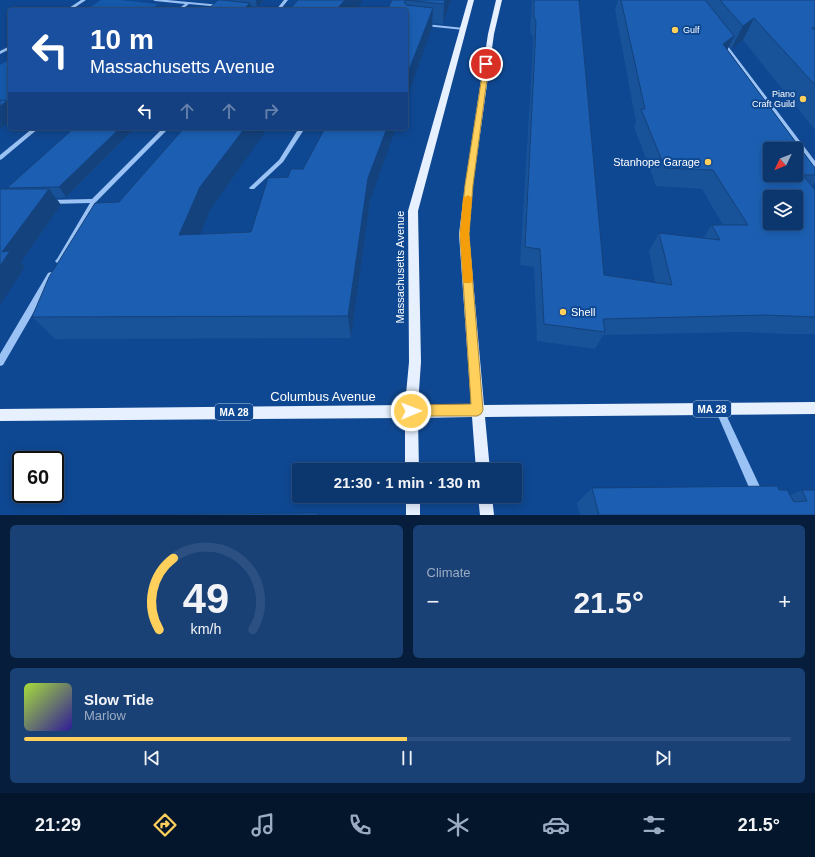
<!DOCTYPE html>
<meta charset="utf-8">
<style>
body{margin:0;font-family:Arial,sans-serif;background:#194176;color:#f1f3f6;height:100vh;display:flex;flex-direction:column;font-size:15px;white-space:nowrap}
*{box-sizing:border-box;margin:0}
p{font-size:13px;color:#9aabc2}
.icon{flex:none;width:22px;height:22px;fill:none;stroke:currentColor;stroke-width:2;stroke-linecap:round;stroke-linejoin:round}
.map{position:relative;height:515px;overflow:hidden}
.sheet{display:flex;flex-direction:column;gap:10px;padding:10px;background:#061e3c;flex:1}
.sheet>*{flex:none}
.top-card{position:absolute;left:8px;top:8px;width:400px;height:122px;border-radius:4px;box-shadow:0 2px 10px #0003,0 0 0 1px #2b5081;background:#1a4fa0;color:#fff;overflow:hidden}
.needle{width:26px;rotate:227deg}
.buttons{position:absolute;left:763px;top:142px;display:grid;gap:8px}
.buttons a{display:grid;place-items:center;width:40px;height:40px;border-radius:4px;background:#0b366e;box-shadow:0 2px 10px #0003,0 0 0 1px #2b5081;font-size:20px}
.speed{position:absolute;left:12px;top:451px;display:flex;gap:8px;font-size:20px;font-weight:700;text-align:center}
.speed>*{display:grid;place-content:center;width:52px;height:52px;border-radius:50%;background:#0b366e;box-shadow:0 2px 10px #0003,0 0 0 1px #2b5081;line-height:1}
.speed .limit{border:2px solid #111;border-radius:6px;background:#fff;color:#111}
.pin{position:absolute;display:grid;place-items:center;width:34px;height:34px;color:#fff;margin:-17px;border:2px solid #fff;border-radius:50%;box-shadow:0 1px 4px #0007}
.me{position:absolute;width:44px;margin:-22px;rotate:89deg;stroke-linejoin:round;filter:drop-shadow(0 0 3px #0008)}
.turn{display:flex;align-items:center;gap:14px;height:84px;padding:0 16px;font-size:18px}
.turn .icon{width:52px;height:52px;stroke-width:2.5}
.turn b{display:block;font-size:28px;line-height:34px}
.lanes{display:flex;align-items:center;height:38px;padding:0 16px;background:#0003;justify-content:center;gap:20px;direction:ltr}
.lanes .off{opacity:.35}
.big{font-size:30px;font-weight:600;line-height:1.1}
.sheet .card{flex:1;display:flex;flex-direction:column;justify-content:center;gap:6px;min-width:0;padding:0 14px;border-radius:6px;background:#194176}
.sheet .dial{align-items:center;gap:0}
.dial svg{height:104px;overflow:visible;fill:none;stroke:#2b5081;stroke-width:7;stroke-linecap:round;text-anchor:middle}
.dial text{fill:#f1f3f6;stroke:none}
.song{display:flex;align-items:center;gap:12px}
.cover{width:48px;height:48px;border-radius:6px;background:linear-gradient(135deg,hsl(80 70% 55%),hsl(250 70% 35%))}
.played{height:4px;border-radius:2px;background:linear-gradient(90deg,#ffd05c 50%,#2b5081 50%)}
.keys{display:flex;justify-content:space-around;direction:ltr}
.heat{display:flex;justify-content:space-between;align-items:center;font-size:22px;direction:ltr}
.sheet .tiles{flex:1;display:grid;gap:10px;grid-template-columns:1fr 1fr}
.card:last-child{grid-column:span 2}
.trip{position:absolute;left:292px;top:463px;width:230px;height:40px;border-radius:4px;background:#0b366e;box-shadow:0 2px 10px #0003,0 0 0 1px #2b5081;font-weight:600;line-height:40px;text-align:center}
.dock{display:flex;height:64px;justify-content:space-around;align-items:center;background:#04162c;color:#9aabc2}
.dock .icon{width:28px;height:28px}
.dock .current{color:#ffd05c}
.dock b{font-size:18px;color:#f1f3f6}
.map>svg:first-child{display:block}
.green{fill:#165aac}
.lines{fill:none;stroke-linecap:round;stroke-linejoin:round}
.minor{fill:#9ac2f4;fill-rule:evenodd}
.major{fill:#e6f0ff;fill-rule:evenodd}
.wall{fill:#185299}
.shaded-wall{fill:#14427d}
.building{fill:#1c5fb2;stroke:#14427d;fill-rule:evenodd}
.route{fill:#ffd05c;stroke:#a6873c}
.slow{fill:#f59e0b}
.poi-dot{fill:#ffd05c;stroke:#0f4892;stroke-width:1.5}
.labels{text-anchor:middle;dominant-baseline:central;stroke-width:4;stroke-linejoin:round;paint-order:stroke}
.far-poi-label{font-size:9px;fill:#fff;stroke:#0f4892;text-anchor:start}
.shield{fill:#0f4892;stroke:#b7c8de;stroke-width:1}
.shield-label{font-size:10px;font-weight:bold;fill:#fff}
.poi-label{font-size:11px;fill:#fff;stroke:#0f4892;text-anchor:end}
.street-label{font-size:11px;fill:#fff;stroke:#0f4892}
.near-street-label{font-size:13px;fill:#fff;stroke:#0f4892}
</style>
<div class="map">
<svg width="815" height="515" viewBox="0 0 815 515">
<rect width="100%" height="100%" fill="#0f4892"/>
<path class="green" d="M101,0h18l39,4 -8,6h-64z
M10,59v52l-10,-1v-45z"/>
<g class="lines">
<path class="minor" d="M81,0h5l-15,10h-5z
M153,0h14l54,5 2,1 -2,1 -32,-3 -8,6h-4l8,-6 -30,-3z
M284,0h4l-8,10h-4z
M244,7l20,2 2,1 -23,-1 -1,-1z
M406,22l58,6 2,1 -2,1 -58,-6z
M720,41h4l91,120v6l-2,-1 -93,-123z
M10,46v3l-10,5v-3z
M33,128h6l-37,31 -2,1v-5z
M163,128h6l-73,74 -35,61h-4l-2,-2 2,-2 33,-56 -40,1 -3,-2 1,-2 44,-1z
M299,128h6l-22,34 -29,27h-4l-1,-1 1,-1 29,-27z
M51,272l3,1 1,2 -1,2 -51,88 -3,1v-12l48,-81z
M719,405l3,1 40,85 1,4 -1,4 -4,1 -4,-1 -39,-90 1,-3z"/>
<path class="major" d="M468,0h6l-56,211 3,151 -3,43h53l-12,-171 6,-49 23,-151 8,-34h6l-8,34 -21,151 -4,49 15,171 331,-3v12l-330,3 5,53h-14l-4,-53 -54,1 1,52h-14v-52l-405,3v-12l405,-4 4,-43 -1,-151z
M406,496h14v19h-14z
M478,496h14l2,19h-14z"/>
</g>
<path class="wall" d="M225,0h39l-7,7 -6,-1 1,4h-45z
M392,0h59l-8,24 -10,-1 -1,5z
M532,0h47l25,275 51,8 -6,-32 10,-18 44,5 9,-13h11l-21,-36 -46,-3 -22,-59 2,-5 -21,-112 3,-10h197v130l-72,-90 -12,9 -2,-3 -2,3 88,119v14l-3,4 3,4v144h-28l-42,-2 -142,3 -8,14 -58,-8 -3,-74 -14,-2 12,-202 1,-26 -3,-4z
M74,128h61l-69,69 -10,1 5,7 -40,57 4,5 -25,38 8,-116 -1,-1z
M370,201l-19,137 -296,1 -23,-22 87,-115 91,8 -10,24 51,-2z
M592,488l187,2 11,5 12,-5 13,25h-235l-3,-12z"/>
<path class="shaded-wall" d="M256,0h8l-7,7z
M345,0h18l-8,10h-19z
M445,0h6l-8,24 1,-20z
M250,3l2,7h-9z
M433,8l-1,20 -26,73v-23z
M754,18l-11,22 -12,9 12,-23z
M734,36l-8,17 -3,-9z
M7,101l3,5v15l-10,8v-23z
M120,128h15l-69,69 -7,-10z
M245,128h23l-58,82 -19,48 -12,-23 21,-48z
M387,128h9l-26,73 -19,137 -3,-22 20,-138z
M49,189l12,16 -40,57 4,5 -25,38v-39l2,-14z"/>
<path class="building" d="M218,0h4l28,3 -7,7h-36z
M298,0h47l-9,10h-47z
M392,0h53l-1,4 -38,-4 -2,2 2,3 27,3 -27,70v-68h-19z
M534,0h45l25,275 68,10 -13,-52 61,7 -8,-15h36l-35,-55 -48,-2 -24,-59h4l-24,-109h84l29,36 -11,8 92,124v7h-12l12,15v127l-52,-2 -160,4 2,13 -61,-8 -4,-75 -15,-2 10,-201 1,-25 -2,-4zM770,149h26v26h-26zM770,197h26v26h-26z
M720,0h95v28h-3l3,2v55l-61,-67 -11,8z
M0,100l7,1 -7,5z
M74,128h46l-61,59 -52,1z
M184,128h61l-45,59 -21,48 72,-3 17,-54 20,-1 3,-8h12l22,-41h62l-19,50 -20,138 -316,1 17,-40 46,-74 24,-1z
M0,189h49l-47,63 8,-1 -10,15z
M777,486l2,4h8l7,12 13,-1 -5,-11h13v25h-216l-7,-27z
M317,513l2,2h-238z"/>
<path class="route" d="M484,63l5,1 -16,121 -4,49 14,176 -2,4 -4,2h-66l-4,-1 -2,-4 2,-4 4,-2 60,-1 -11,-170 5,-49z"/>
<path class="slow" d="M468,195l4,3 -3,36 4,46 -2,3h-7l-1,-3 -3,-46 3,-36z"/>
<g class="poi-dot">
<circle cx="675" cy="30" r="4"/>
<circle cx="803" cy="99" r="4"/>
<circle cx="708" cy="162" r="4"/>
<circle cx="563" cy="312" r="4"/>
</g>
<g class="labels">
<g class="far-poi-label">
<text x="683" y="30">Gulf</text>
<text x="795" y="94" text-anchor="end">Piano<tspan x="795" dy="10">Craft Guild</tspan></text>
</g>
<g class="shield">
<rect x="693" y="401" width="38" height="16" rx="3"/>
<rect x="215" y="404" width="38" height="16" rx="3"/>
</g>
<g class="shield-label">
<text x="712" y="409">MA 28</text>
<text x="234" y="412">MA 28</text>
</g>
<g class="poi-label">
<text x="700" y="162">Stanhope Garage</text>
<text x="571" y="312" text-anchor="start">Shell</text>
</g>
<g class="street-label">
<text transform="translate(400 267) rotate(-90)">Massachusetts Avenue</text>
</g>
<g class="near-street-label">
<text x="323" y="396">Columbus Avenue</text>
</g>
</g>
</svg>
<div class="buttons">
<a><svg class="needle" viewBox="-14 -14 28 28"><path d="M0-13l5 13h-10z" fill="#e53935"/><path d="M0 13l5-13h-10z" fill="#9aabc2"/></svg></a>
<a><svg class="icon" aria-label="layers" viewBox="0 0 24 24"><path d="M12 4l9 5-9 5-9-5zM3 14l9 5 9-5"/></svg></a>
</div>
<div class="speed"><div class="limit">60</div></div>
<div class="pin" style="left:486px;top:64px;background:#d93025"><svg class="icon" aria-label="arrive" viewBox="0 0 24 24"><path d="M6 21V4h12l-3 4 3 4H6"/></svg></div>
<svg class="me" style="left:411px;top:411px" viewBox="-20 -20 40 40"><circle r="17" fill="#ffd05c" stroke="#fff" stroke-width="3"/><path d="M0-11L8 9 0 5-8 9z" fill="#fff"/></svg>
<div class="trip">21:30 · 1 min · 130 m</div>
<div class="top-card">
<div class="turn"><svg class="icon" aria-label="left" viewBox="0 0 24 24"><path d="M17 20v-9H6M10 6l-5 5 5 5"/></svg><div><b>10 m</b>Massachusetts Avenue</div></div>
<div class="lanes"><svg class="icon" aria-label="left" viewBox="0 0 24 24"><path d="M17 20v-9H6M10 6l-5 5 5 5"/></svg><svg class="icon off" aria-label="ahead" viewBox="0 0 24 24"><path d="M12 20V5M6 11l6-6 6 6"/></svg><svg class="icon off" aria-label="ahead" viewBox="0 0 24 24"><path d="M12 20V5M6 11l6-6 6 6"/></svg><svg class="icon off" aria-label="right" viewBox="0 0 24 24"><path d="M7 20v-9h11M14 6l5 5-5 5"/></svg></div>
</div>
</div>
<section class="sheet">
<div class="tiles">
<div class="card dial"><svg viewBox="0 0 100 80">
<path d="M14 69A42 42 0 1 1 86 69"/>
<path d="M14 69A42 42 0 0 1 25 14" stroke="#ffd05c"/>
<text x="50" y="56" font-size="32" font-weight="700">49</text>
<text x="50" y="72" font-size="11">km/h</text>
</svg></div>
<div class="card"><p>Climate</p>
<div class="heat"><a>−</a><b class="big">21.5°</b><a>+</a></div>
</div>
<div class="card">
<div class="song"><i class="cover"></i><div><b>Slow Tide</b><p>Marlow</p></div></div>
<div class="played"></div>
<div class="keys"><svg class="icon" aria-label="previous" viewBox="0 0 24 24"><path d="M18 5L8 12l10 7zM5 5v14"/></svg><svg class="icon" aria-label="pause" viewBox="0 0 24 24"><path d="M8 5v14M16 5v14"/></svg><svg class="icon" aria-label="next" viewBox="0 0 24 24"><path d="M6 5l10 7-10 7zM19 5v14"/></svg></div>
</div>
</div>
</section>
<nav class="dock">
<b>21:29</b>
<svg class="icon current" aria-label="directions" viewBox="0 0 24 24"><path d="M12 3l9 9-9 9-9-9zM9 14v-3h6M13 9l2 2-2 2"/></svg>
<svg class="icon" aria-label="music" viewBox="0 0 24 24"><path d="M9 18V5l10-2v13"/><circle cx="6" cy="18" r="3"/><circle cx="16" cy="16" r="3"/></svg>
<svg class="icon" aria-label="phone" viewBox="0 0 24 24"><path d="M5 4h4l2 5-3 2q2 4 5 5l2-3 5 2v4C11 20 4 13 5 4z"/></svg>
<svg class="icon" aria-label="climate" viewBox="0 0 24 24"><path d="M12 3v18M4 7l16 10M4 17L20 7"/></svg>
<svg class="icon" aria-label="car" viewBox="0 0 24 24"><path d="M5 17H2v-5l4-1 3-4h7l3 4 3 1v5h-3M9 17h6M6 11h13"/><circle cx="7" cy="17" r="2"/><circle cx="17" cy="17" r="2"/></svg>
<svg class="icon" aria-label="filters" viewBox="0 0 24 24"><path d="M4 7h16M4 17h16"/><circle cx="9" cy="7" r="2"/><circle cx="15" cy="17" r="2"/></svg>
<b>21.5°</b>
</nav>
